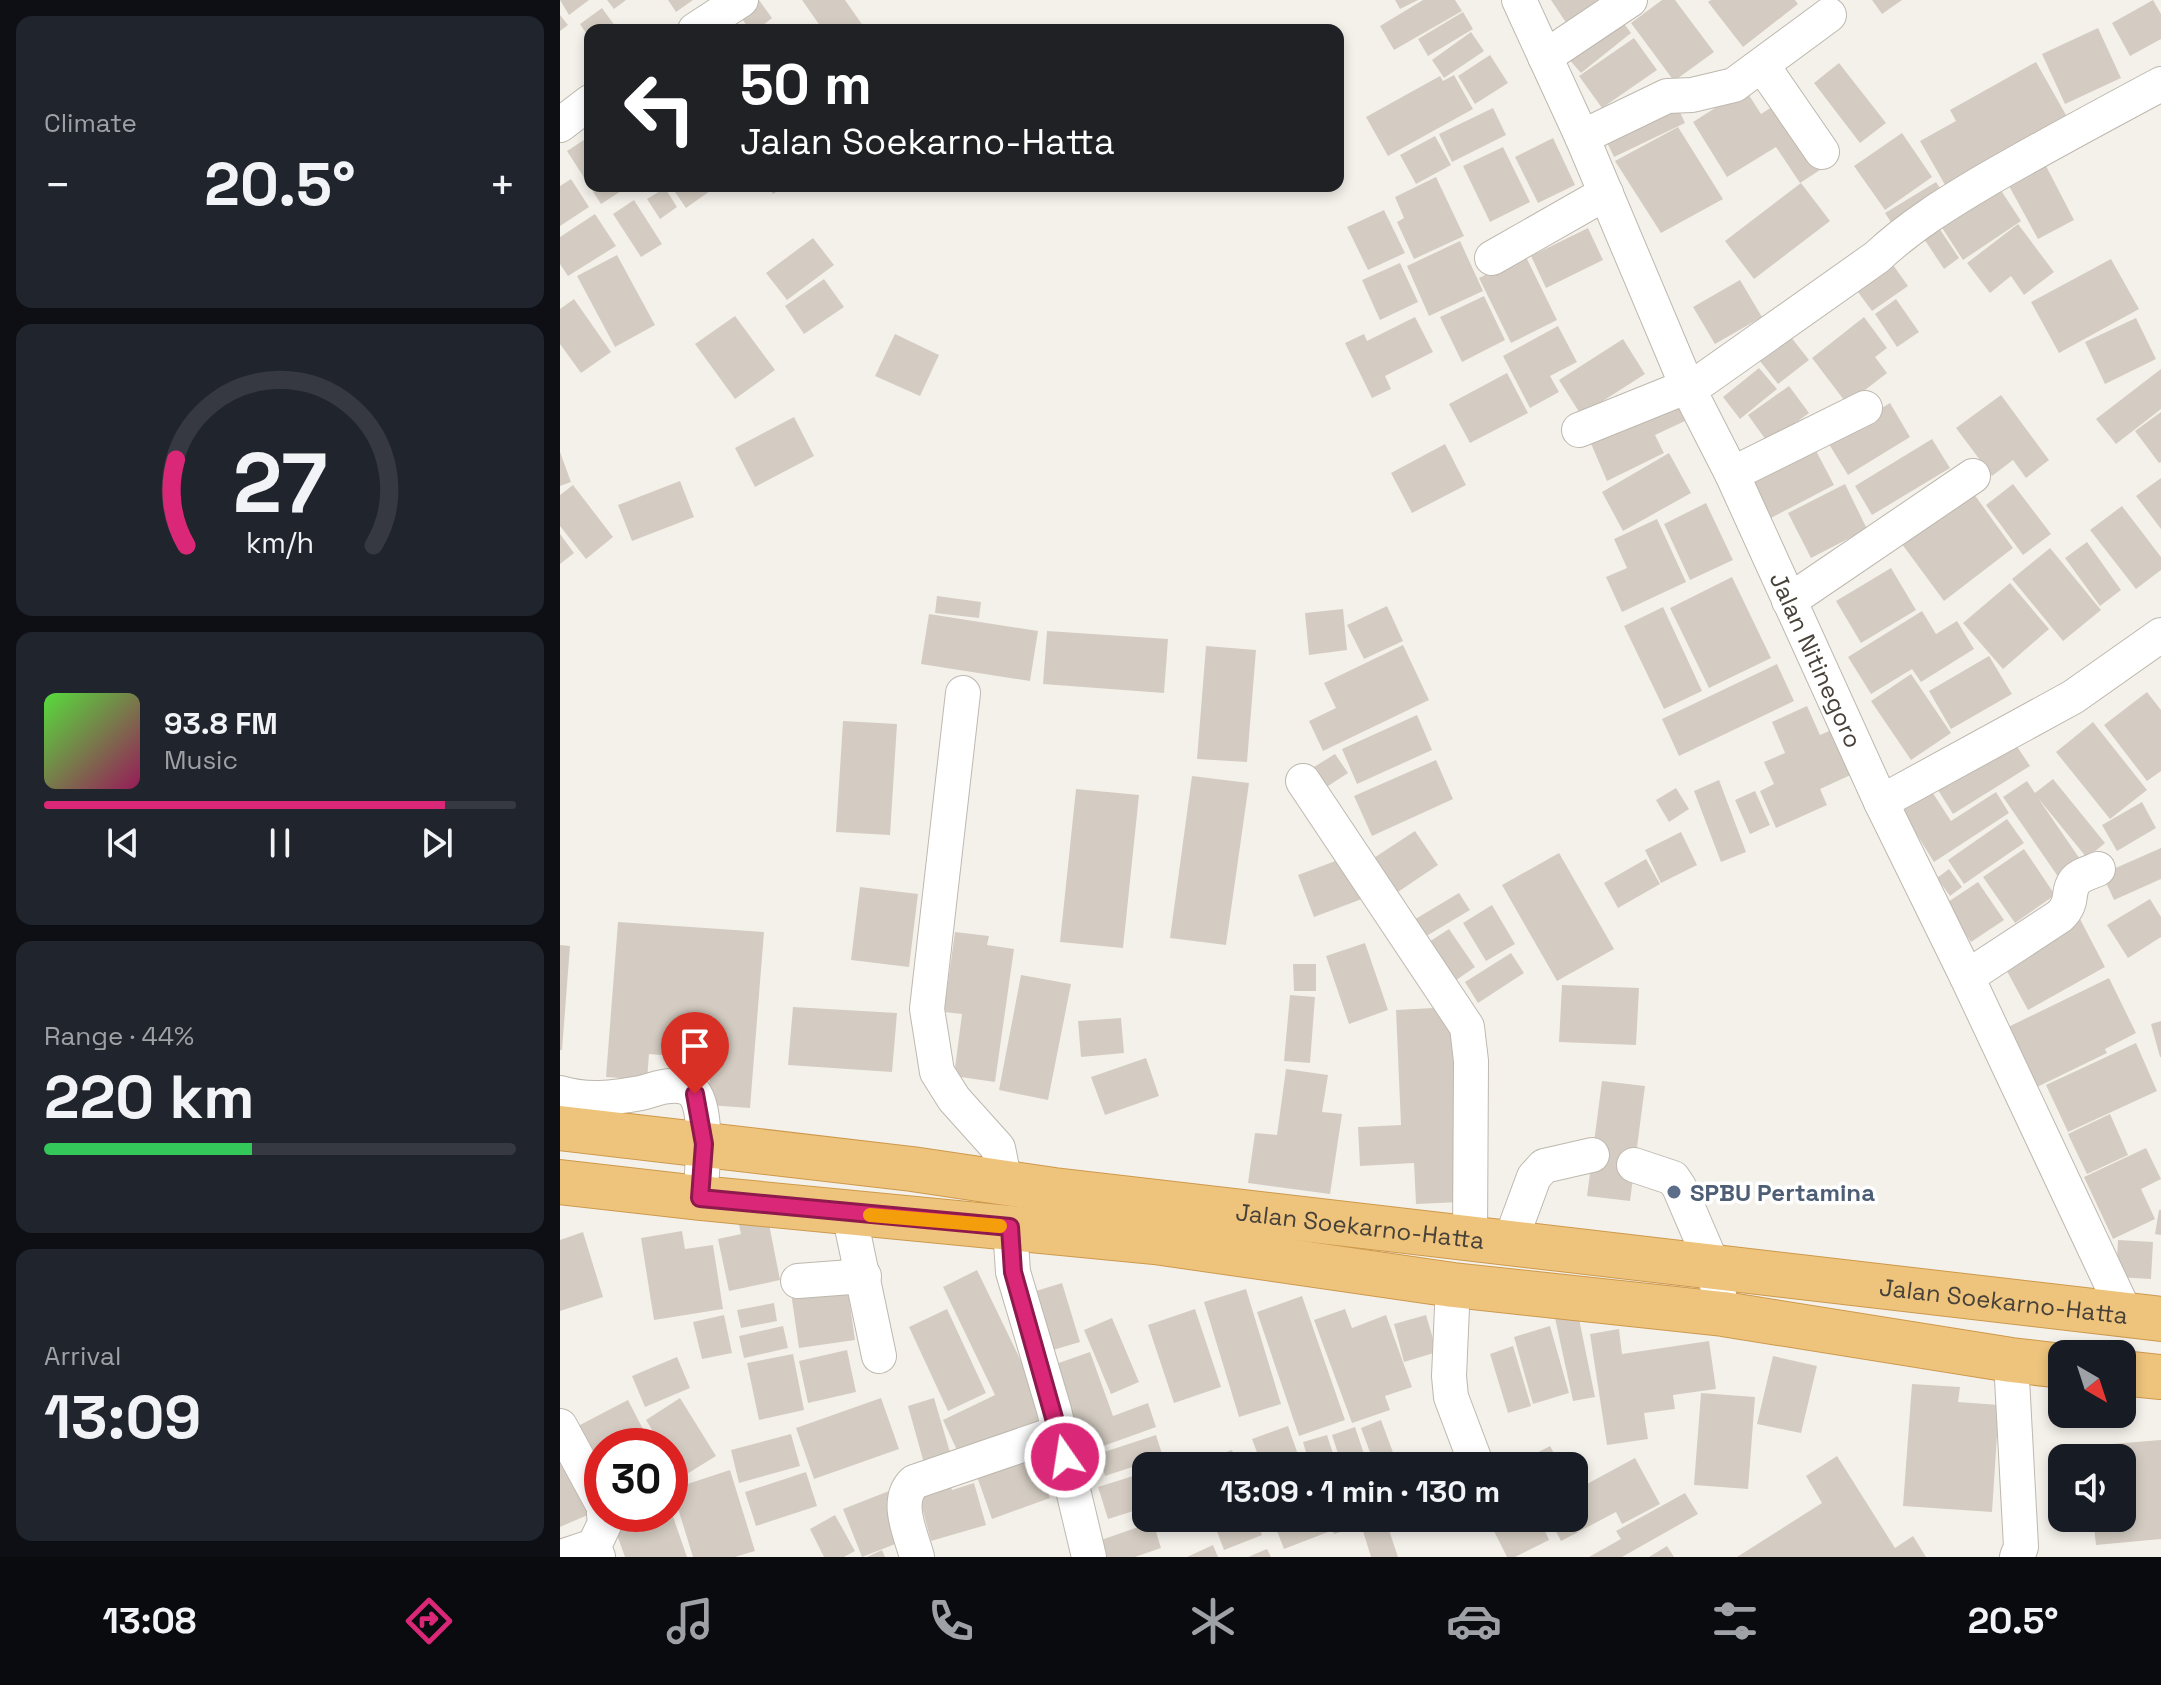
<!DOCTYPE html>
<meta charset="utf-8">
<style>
body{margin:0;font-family:"Space Grotesk",sans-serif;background:#20242c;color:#f1f3f6;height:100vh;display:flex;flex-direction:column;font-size:30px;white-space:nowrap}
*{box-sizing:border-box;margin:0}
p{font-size:26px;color:#9ea1a6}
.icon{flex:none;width:44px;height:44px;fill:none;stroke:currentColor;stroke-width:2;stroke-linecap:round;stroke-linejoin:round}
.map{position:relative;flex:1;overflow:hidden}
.drawer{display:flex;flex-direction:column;gap:16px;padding:16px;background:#0d0f14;width:560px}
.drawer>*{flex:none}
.hud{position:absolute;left:24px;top:24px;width:760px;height:168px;border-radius:16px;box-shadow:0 4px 12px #0003;background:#202124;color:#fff;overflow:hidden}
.needle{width:52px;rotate:141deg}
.tools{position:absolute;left:1488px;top:1340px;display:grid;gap:16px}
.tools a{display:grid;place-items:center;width:88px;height:88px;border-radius:16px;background:#171b24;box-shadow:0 4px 12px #0003;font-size:40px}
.speed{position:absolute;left:24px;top:1428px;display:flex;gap:16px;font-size:40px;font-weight:700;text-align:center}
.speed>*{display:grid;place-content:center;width:104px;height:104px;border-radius:50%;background:#171b24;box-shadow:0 4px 12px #0003;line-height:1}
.speed .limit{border:12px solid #d22;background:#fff;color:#111}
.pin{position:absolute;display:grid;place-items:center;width:68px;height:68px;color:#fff;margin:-82px -34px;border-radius:50% 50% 50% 0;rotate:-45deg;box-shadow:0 0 8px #0007}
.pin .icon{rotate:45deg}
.me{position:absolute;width:88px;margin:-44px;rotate:347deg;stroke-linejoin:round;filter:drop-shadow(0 0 6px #0008)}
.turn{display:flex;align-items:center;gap:28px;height:168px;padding:0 24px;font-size:36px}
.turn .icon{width:104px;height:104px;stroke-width:2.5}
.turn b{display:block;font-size:56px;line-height:68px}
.big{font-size:60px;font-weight:700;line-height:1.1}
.drawer .widget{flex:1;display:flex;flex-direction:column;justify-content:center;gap:12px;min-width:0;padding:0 28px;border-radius:16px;background:#20242c}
.drawer .dial{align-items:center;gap:0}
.dial svg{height:208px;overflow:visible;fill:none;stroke:#363941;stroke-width:7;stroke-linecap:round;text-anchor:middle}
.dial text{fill:#f1f3f6;stroke:none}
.song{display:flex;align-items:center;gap:24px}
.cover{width:96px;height:96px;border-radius:12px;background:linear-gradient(135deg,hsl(110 70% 55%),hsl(330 70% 35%))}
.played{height:8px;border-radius:4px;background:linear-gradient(90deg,#db2777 85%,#363941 85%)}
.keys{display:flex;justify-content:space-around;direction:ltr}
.heat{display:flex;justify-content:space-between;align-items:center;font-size:44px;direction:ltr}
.charge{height:12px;border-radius:6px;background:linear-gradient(90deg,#34c759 44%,#363941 0)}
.trip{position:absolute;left:572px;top:1452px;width:456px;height:80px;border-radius:16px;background:#171b24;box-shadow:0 4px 12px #0003;font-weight:700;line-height:80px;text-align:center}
.dock{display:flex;height:128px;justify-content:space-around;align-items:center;background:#090b0e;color:#9ea1a6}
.dock .icon{width:56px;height:56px}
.dock .current{color:#db2777}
.dock b{font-size:36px;color:#f1f3f6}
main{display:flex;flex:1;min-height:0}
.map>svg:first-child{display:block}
.building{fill:#d4ccc2}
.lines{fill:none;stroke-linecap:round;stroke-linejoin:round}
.minor-casing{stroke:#beb8ae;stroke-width:36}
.highway-casing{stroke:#cd994c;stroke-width:46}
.minor{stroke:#fff;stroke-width:34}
.highway{stroke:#eec47c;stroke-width:44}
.route-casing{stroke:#8e194d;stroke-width:20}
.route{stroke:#db2777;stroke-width:14}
.slow{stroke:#f59e0b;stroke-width:14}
.service-dot{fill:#5c6f8a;stroke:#fff;stroke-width:3}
.labels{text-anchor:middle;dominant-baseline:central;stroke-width:7;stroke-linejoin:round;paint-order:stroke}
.street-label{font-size:24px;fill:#47413a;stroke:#fff}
.service-label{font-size:24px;font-weight:bold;fill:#4e5e75;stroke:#fff;text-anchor:start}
</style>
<main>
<section class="drawer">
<div class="widget"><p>Climate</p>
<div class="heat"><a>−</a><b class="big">20.5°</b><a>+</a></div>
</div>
<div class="widget dial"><svg viewBox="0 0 100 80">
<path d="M14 69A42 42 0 1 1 86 69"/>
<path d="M14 69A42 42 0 0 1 10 36" stroke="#db2777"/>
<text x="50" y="56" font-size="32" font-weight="700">27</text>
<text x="50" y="72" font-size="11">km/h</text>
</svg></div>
<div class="widget">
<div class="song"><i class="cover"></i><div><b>93.8 FM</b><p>Music</p></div></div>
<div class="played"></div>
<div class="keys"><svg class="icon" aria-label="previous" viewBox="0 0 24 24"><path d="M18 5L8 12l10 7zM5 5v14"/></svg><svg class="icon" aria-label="pause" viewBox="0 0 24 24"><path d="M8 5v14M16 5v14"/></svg><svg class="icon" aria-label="next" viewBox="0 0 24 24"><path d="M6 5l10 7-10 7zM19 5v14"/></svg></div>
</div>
<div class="widget"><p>Range · 44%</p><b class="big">220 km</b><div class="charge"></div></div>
<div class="widget"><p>Arrival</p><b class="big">13:09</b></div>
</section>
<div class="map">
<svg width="1601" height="1557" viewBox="0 0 1601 1557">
<rect width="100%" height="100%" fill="#f4f1eb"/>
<path class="building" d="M0,0h29l-20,15z
M47,0h19l-12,9z
M108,0h25l-17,12z
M194,0h5l13,18 -15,12h-7l-13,-18z
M242,0h43l21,30h-43z
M835,0h23l-18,9z
M863,0h32l7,11 -68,39 -14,-24z
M991,0h65l-45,30z
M1102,0h13l39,52 -40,29 -43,-58z
M1151,0h84l3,4 -55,43 -35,-45z
M1312,0h30l-20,14z
M1593,0l8,14v25l-31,17 -18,-33z
M42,8l16,22h-28v9l-10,-15z
M903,12l10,17 -45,27 -10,-17z
M0,15l8,10 -8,6z
M1059,17l12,16 -50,40 -14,-16z
M1538,28l23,50 -56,26 -23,-50z
M911,32l13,19 -40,27 -12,-18z
M1074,38l23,32 -55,38 -23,-32z
M930,55l18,28 -33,21 -17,-28z
M1476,62l34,60 -122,68 -28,-49 36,-20 -6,-11z
M1279,63l47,60 -26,20 -46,-60z
M894,75l19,34 -85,47 -22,-39 74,-41 3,5z
M1185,89l16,25 17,-11 42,67 -20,13 -24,-36 -49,30 -34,-55z
M1114,99l11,24 -71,34 -11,-23z
M933,108l13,27 -54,27 -13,-28z
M1118,127l45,72 -62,34 -46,-72z
M1342,133l30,44 -47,33 -31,-44z
M30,136v50h39l-28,18 -34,-53z
M875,136l16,29 -35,19 -16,-29z
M993,138l22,47 -37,18 -23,-46z
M943,147l27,55 -40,20 -27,-56z
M1486,166l28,54 -36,19 -29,-53z
M876,177l28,59 -50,23 -17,-37 7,-4 -9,-21z
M1433,178l28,43 -58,39 -28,-43z
M11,179l18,28 -29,19v-40z
M1376,182l13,20 -51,31 -13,-20z
M1241,183l29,38 -76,58 -29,-38z
M125,186h22l3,5 -24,17 -11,-16z
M208,186h17l-12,8z
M105,188l12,19 -17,12 -13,-20z
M74,200l28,44 -21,13 -28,-43z
M824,210l21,43 -37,17 -21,-43z
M35,214l21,32 -48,30 -8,-12v-27z
M1371,216l28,42 -15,11 -28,-42z
M1458,224l36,48 -30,23 -13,-19 -21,17 -23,-30z
M1028,228l15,32 -57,28 -15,-32z
M253,238l21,27 -47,35 -21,-27z
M900,241l23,50 -54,25 -22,-50z
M57,255l38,70 -40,22 -38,-71z
M965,255l32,65 -46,23 -32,-65z
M1551,259l28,50 -80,44 -28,-51z
M1331,262l17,24 -36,25 -17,-23z
M840,263l18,39 -38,18 -18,-40z
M264,279l20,28 -40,27 -19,-28z
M1180,280l22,37 -47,27 -22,-37z
M924,296l21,44 -43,22 -22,-45z
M14,299l37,53 -30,21 -21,-29v-35z
M1336,299l23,33 -22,15 -22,-33z
M175,316l40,54 -40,29 -40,-55z
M855,317l18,35 -48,24 6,13 -19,9 -27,-55 19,-9 3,7z
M1304,317l23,31 -12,9 12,16 -40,31 -35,-46z
M1576,318l20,41 -51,25 -20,-42z
M998,326l19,36 -27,14 9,16 -29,16 -27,-52z
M1227,332l22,28 -31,24 -22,-28z
M335,334l44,21 -19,41 -45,-20z
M1063,339l22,35 -64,41 -22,-35z
M1199,368l18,21 -37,30 -17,-22z
M1601,369v40l-45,35 -20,-25z
M947,373l21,40 -58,30 -21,-39z
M1229,386l20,27 -41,30 -20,-28z
M1114,394l13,26 -32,15 9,18 -57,28 -21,-49z
M1441,395l48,65 -23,18 -13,-18 -21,16 -36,-48z
M1330,403l20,34 -62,38 -21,-34z
M1601,412v50l-2,1 -24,-32z
M234,417l20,39 -59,31 -20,-39z
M1372,439l18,29 -78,47 -17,-29z
M885,444l21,41 -54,28 -21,-40z
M1253,445l21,40 -63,33 -21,-40z
M0,452l11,30 -11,4z
M1109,453l22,40 -68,38 -21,-39z
M1601,478v51l-25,-33z
M120,481l14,36 -62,24 -14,-36z
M1285,484l22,45 -56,29 -23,-45z
M1453,484l38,50 -28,21 -37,-50z
M13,485l40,52 -27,22 -26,-33v-31z
M1411,490l42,58 -69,53 -45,-61z
M1146,503l27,57 -43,20 -26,-56z
M1562,506l39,51v13l-25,19 -46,-59z
M1097,519l29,63 -64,30 -16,-35 21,-9 -13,-29z
M0,534l14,19 -14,11z
M1527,542l34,48 -21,16 -35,-48z
M1490,548l51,62 -38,31 -51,-62z
M1331,568l25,42 -55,33 -25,-42z
M1172,577l39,81 -62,30 -39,-80z
M1450,583l39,46 -46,40 -40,-46z
M377,596l44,6 -2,16 -44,-5z
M827,606l16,35 -39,18 -17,-34z
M1103,607l39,84 -38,18 -40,-83z
M783,609l4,41 -38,5 -4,-42z
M1362,611l14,23 21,-13 17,28 -53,33 -9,-13 -41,25 -23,-37z
M369,614l109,17 -8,50 -109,-17z
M487,631l121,8 -4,54 -121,-9z
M843,645l26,55 -106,51 -14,-30 27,-13 -12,-25z
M646,646l50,4 -9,112 -50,-3z
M1429,656l23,38 -61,35 -22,-38z
M1217,664l17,37 -115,55 -17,-37z
M1351,674l40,59 -40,27 -40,-59z
M1587,692l14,18v61l-14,10 -43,-56z
M1247,706l13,29 16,-7 19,45 -35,16 7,16 -51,23 -16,-37 14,-7 -10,-22 21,-9 -13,-31z
M857,715l15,35 -75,34 -15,-35z
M283,721l54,3 -7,111 -54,-3z
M1533,722l54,68 -37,29 -54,-67z
M1452,739l18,27 -77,48 -17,-27z
M775,754l13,19 -26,17 -13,-20z
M876,760l17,39 -81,37 -18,-40z
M632,776l57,7 -23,162 -56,-7z
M1493,779l52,64 -18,15 -49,-60 44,64 -23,16 -56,-81 24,-16 8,12z
M1159,780l27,72 -25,10 -27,-71z
M1367,784l24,37 45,-29 13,21 -75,49 -37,-59z
M1116,788l13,21 -20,13 -13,-22z
M516,789l63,6 -16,153 -63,-6z
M1195,791l15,34 -20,9 -15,-34z
M1582,802l14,26 -39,23 -15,-26z
M1447,819l17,24 -60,41 -16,-24z
M855,831l23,34 -55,37 -23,-35z
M1121,832l16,33 -36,18 -16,-33z
M1601,848v31l-47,21 -12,-26z
M1464,849l31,46 -40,28 -32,-46z
M999,853l55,96 -57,32 -55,-96z
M786,857l16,42 -48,18 -16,-42z
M1086,859l14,25 -42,24 -14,-25z
M1389,869l13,18 -12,9 -13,-18z
M1418,882l26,38 -33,22 -26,-38z
M300,887l58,7 -9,73 -58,-7z
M899,893l11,17 -47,28 -11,-17z
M1590,899l11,18v20l-33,21 -21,-33z
M932,905l23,39 -29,17 -23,-38z
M1520,919l25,48 -77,43 -26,-48z
M58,922l146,10 -14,176 -42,-3 4,-65 -26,-2 -1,19 -36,-3 -2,26 -41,-3z
M889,929l26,38 -30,21 -27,-39z
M395,932l34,4 -2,9 27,4 -19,133 -41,-6 8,-62 -18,-2z
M805,943l23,67 -39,14 -23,-68z
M0,945l10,1 -8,104h-2z
M951,953l13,20 -46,30 -13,-21z
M733,964h23v27h-22z
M461,975l50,9 -23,116 -49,-10z
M1549,978l27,55 -31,16 2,4 -72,35 -29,-60z
M1002,985l77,3 -3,57 -77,-3z
M730,995l25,2 -5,66 -26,-2z
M233,1007l104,6 -5,59 -104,-7z
M892,1007l9,195 -45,2 -2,-41 -54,3 -2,-39 43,-2 -5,-115z
M561,1018l3,35 -43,4 -3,-36z
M1601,1021v36h-1l-9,-33z
M1576,1043l21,48 -89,41 -22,-47z
M586,1058l13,38 -54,19 -14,-38z
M726,1069l42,6 -6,37 20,2 -12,80 -82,-11 7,-50 22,2z
M1042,1081l43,5 -15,115 -43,-5z
M1550,1114l18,41 -41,19 -19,-40z
M1586,1148l15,31 -20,10 14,30 -42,20 -29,-62z
M1599,1210h2v25l-6,-1z
M207,1214l13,66 -51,11 -11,-52 23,-5 -3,-14z
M122,1231l3,18 28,-4 10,64 -69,11 -13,-82z
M23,1232l20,65 -43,14v-71z
M1558,1240l35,2 -2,37 -35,-2z
M417,1270l72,149 -87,42 -19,-41 52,-25 -52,-108z
M502,1283l18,59 -27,8 -17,-59z
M287,1284l8,56 -56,8 -8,-55z
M686,1289l35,115 -42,13 -35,-115z
M742,1296l43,124 -46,16 -42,-124z
M214,1303l3,18 -36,7 -4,-18z
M387,1309l39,84 -38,18 -39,-84z
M635,1309l26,78 -47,16 -26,-78z
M785,1309l7,19 34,-13 26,72 -27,9 5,14 -38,13 -38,-103z
M1018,1314l17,83 -22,4 -18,-83z
M164,1315l8,38 -30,6 -9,-37z
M866,1315l11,37 -33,10 -10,-38z
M552,1318l27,64 -28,12 -27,-64z
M223,1326l5,22 -44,10 -5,-22z
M990,1326l19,67 -36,11 -19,-67z
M1059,1329l3,25 87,-13 7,48 -43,6 2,14 -31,4 4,26 -41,6 -17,-111z
M953,1346l18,60 -23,7 -18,-59z
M287,1350l9,42 -48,11 -9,-42z
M530,1352l23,64 35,-13 8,24 -72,26 -31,-88z
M233,1354l11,56 -45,10 -12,-57z
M1213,1356l44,10 -16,67 -44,-9z
M117,1357l13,31 -45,19 -13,-31z
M1352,1384l48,3 -2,15 41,3 -7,107 -89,-6z
M1141,1393l54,4 -7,92 -54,-4z
M120,1398l36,58 -34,21 -12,-19v-12h-8l-16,-26z
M321,1398l18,51 -85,30 -18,-51z
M374,1398l18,61 -27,8 -17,-61z
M68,1400l22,43 -5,3h-43v22l-26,-41z
M821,1420l17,46h-23l-14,-38z
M728,1426l14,40h-40l-10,-27z
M795,1427l13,39h-26l-10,-31z
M231,1434l9,32 -61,17 -8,-33z
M596,1435l7,22 -58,19 -7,-22z
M767,1435l10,31h-27l-7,-24z
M1601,1440v99l-65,6 -3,-27h29v-60h-34l-1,-12z
M492,1441l11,30 -20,7 7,20 -58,21 -18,-51z
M0,1444l30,70 -30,13z
M990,1446l11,20h-40l-2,-4z
M672,1450l6,16h-50z
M1277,1456l58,92 18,-12 13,21h-189l85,-54 -16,-27z
M1075,1458l25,46 -38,20 -6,-12 -55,29 -12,-23h25v-27z
M170,1470l25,81 -20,6h-42l-21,-68z
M246,1472l11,34 -61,20 -11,-34z
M586,1472v35l-38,12 -10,-32z
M387,1474l5,16 22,-7 12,42 -55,16 -12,-45z
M329,1491l19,48 -46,18 -19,-48z
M1125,1493l13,21 -76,43h-33l32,-18 -5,-8z
M110,1508l17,49h-62l-9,-25 54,-18z
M275,1515l20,36 -11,6h-20l-14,-28z
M652,1518h44l6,17 -38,15z
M712,1518h51l5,14 -44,17z
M769,1518h25l3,9 -23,7z
M799,1518h26l13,39h-27z
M960,1518h19l10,22 -34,17h-8l-13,-26z
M593,1522l8,26 -26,9h-28l-6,-17z
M653,1545l5,12h-31z
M1107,1546l7,11h-25z
M707,1549l4,8h-23z
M322,1550l3,7h-18z"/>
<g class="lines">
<defs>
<g id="minor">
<path id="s1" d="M959,0l63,137 105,249 45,88 149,328 86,175 159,338"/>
<path d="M135,30l46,-30"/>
<path d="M985,57l85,-57"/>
<path d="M1202,65l60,87"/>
<path d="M0,125l30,-23"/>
<path d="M1022,137l85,-41 25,-1 42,-10 95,-70"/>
<path d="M932,258l114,-65"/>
<path d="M1019,430l124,-50 174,-123c33,-31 72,-55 111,-78 57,-33 115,-64 173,-95"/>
<path d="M1172,474l133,-66"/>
<path d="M1229,601l184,-125"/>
<path d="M403,693l-36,316 10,63 17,27 44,49 7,35"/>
<path d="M743,781l164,246 4,34 -1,177"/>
<path d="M1321,802l192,-105 88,-62"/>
<path d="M1407,977l93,-61c15,-15 6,-23 15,-35 5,-6 16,-9 23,-12"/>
<path d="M0,1093c26,8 54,5 81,0 9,-2 20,-7 30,-7 7,-1 18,1 23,7 15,20 8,81 6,105"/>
<path d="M1074,1165l39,13 6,9 34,79 10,48"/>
<path d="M289,1213l30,143"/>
<path d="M450,1227l3,45 41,138 35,147"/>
<path d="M950,1242l24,-65 10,-11 48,-11"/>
<path d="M238,1281l66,-5"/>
<path d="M893,1285l-4,91 2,21 26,69"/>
<path d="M1451,1360l10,187 -4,10"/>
<path d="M0,1426l42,77"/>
<path d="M1,1557l33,-11"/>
<path d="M38,1557l-4,-11 11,-23 -1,-9"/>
<path d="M357,1557c-6,-23 -23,-56 -3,-75l146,-50"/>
</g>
<g id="highway">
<path id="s2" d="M0,1128l352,41 142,21 1107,129"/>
<path d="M0,1182l140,16 455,44 298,43 270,29 288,46 51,6"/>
<path d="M1562,1373l39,4"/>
</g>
</defs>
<use href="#minor" class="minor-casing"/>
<use href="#highway" class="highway-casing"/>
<use href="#minor" class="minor"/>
<use href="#highway" class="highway"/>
</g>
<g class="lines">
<defs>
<path id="route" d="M135,1094l9,50 -4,54 310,29 3,45 52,185"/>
</defs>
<use href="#route" class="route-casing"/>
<use href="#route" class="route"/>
<path class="slow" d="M310,1215l130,11"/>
</g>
<circle class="service-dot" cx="1114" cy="1192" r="8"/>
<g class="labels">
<g class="street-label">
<text stroke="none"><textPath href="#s1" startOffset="724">Jalan Nitinegoro</textPath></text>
<text stroke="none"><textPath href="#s2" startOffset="806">Jalan Soekarno-Hatta</textPath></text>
<text stroke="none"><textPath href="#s2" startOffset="1454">Jalan Soekarno-Hatta</textPath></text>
</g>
<g class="service-label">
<text x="1130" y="1192">SPBU Pertamina</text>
</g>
</g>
</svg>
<div class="tools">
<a><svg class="needle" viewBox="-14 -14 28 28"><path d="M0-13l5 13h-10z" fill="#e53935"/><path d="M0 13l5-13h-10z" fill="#9ea1a6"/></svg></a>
<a><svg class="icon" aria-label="sound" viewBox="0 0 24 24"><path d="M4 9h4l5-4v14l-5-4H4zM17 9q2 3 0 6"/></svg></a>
</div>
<div class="speed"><div class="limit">30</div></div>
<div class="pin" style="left:135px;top:1094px;background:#d93025"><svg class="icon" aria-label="arrive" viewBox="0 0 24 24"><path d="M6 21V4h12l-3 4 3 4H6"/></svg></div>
<svg class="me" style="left:505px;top:1457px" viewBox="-20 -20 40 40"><circle r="17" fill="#db2777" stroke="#fff" stroke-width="3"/><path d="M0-11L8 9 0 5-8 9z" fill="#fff"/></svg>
<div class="trip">13:09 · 1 min · 130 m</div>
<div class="hud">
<div class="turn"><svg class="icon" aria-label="left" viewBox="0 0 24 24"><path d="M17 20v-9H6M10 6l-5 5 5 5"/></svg><div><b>50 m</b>Jalan Soekarno-Hatta</div></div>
</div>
</div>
</main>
<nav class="dock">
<b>13:08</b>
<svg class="icon current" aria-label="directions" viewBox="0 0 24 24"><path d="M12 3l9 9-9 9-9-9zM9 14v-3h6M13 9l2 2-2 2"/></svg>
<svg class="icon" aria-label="music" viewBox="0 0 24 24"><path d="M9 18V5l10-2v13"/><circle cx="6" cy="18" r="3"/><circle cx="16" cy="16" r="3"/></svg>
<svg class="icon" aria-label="phone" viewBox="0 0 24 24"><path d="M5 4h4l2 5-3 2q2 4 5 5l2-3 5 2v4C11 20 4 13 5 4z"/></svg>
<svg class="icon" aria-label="climate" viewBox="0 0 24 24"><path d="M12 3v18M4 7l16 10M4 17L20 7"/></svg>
<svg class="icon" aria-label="car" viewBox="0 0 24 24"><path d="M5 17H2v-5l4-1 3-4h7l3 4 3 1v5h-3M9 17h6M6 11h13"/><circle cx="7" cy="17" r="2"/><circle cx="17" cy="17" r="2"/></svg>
<svg class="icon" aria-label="filters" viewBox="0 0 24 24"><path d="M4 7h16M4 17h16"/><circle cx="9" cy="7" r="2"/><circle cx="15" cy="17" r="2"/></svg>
<b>20.5°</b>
</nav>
